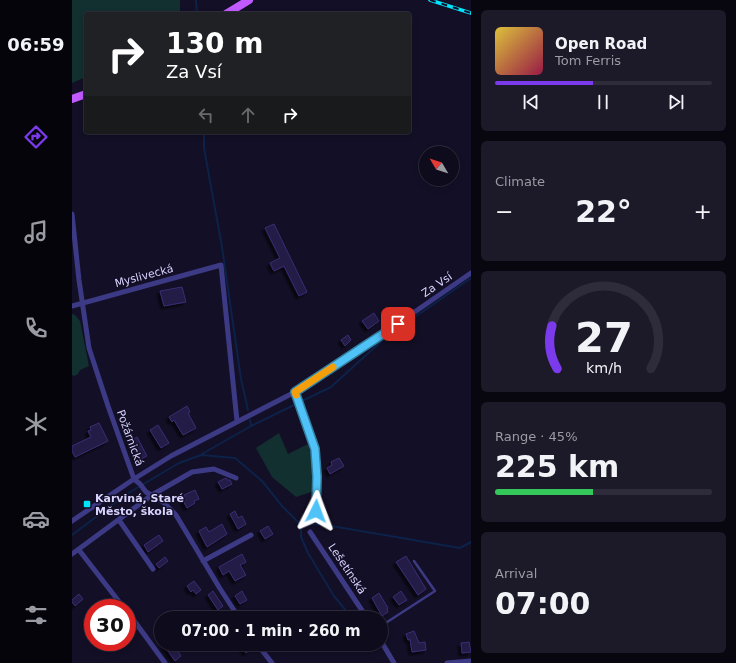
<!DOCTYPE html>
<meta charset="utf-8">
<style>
body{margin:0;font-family:"DejaVu Sans",sans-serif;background:#1c1929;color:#f1f3f6;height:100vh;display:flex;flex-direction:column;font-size:15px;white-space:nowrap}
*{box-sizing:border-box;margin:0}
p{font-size:13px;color:#9b9ba3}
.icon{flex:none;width:22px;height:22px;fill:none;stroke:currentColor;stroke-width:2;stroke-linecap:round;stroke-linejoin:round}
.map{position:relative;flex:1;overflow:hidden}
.side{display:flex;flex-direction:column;gap:10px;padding:10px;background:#08060f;width:265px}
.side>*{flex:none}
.guide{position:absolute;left:12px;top:12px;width:327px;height:122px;border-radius:4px;box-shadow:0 2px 6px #0003,0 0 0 1px #2e2b3b;background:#202124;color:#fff;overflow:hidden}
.needle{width:26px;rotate:309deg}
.fabs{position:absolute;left:347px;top:146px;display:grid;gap:8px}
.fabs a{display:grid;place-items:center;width:40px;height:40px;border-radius:50%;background:#0e0b1c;box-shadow:0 2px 6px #0003,0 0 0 1px #2e2b3b;font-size:20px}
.speed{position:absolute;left:12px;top:599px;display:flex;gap:8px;font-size:20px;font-weight:700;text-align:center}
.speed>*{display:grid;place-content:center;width:52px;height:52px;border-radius:50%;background:#0e0b1c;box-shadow:0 2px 6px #0003,0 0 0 1px #2e2b3b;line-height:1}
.speed .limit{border:6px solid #d22;background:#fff;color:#111}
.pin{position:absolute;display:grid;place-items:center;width:34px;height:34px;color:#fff;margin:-17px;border-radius:8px;box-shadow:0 2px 6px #0006}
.me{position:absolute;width:44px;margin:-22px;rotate:3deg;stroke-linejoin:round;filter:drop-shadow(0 0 3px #0008)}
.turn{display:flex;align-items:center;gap:14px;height:84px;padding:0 16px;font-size:18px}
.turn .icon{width:52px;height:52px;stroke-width:2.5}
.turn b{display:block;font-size:28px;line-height:34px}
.lanes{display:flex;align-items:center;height:38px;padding:0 16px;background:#0003;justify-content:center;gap:20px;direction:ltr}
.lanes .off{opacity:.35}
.big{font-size:30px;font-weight:800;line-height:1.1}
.side .card{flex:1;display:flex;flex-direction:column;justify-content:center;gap:6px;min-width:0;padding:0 14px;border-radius:6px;background:#1c1929}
.side .dial{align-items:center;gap:0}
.dial svg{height:104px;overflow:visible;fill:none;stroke:#2e2b3b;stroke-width:7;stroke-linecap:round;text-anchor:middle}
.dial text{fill:#f1f3f6;stroke:none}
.song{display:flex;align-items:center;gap:12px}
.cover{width:48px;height:48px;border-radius:6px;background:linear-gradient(135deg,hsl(50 70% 55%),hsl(340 70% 35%))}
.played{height:4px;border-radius:2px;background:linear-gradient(90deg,#7c3aed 45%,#2e2b3b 45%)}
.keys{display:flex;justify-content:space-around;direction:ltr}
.heat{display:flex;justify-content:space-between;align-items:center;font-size:22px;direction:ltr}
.charge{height:6px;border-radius:3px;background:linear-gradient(90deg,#34c759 45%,#2e2b3b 0)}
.trip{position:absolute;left:82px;top:611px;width:234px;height:40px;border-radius:20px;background:#0e0b1c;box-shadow:0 2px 6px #0003,0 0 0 1px #2e2b3b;font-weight:800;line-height:40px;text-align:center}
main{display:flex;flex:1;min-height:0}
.dock{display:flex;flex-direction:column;width:72px;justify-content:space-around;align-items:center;background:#06040b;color:#9b9ba3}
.dock .icon{width:28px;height:28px}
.dock .selected{color:#7c3aed}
.dock b{font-size:18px;color:#f1f3f6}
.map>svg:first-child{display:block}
.green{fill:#12302f}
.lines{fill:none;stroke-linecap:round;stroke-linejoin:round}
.stream{stroke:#0c2248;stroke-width:2}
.building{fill:#241b47;stroke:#3b2d73;filter:url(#shadow)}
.lane{stroke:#3d3a85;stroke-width:2.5}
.street{stroke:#3d3a85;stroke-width:5}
.primary{stroke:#c25bff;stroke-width:8}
.rail-casing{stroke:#00e5ff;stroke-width:3.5}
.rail{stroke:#130f26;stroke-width:2;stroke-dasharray:6;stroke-linecap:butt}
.route-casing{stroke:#337fa1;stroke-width:10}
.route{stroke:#4fc3f7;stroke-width:7}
.slow{stroke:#f59e0b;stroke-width:7}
.poi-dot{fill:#00e5ff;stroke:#130f26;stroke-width:1.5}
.labels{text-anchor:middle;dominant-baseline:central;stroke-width:3;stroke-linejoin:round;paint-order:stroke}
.street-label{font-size:11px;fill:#d9d4ff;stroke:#130f26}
.poi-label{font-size:11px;font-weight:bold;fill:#d9d4ff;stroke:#130f26;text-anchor:start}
</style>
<main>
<nav class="dock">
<b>06:59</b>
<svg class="icon selected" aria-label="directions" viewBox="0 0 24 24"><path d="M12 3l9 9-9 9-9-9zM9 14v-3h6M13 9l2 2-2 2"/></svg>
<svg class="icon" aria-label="music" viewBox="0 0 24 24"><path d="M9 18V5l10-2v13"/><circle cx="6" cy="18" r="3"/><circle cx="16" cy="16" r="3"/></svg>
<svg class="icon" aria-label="phone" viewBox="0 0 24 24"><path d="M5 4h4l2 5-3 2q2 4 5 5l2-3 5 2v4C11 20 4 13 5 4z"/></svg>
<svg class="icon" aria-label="climate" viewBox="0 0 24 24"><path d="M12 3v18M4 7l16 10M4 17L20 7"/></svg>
<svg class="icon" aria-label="car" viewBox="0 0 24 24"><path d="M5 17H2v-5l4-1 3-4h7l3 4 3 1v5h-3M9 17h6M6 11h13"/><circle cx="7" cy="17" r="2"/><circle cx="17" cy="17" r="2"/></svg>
<svg class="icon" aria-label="filters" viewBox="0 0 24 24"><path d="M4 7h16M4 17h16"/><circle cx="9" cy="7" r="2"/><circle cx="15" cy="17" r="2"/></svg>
</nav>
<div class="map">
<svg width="399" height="663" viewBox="0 0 399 663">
<defs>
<filter id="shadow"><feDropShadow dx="-3" dy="3" stdDeviation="1" flood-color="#0009"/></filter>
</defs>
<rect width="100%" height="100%" fill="#130f26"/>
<path class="green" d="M0,0h108v13l-94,1v63l-14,6z
M0,314l3,1 5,6 9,45 -9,4 -2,4 -4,2 -2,-1z
M207,433l9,21 20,-10 8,31 -2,16 -18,6 -24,-20 -16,-29z"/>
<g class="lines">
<path class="stream" d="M124,0l1,14
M132,132v16l18,99 19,132 7,31
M230,401l29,-14 55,-50 85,-59
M179,426l45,-22
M130,454l49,-28 -1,-6
M229,525v12l7,16 26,43 18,22
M0,535l53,-40 54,-32 22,-8 34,3 27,23 21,26 18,18 19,-1 140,24 11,-6"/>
</g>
<path class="building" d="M202,224l33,68 -8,4 -15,-30 -10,5 -4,-8 10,-5 -15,-30z
M110,287l4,15 -22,4 -4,-15z
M302,313l5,8 -11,8 -6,-8z
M276,335l3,5 -6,6 -4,-6z
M115,406l3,6 -2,1 8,15 -13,7 -9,-15 -2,2 -3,-5z
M27,423l9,18 -33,16 -3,-6v-5l19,-9 -3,-6 3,-1 -1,-3z
M86,425l11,18 -8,5 -11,-18z
M65,437l10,19 -8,4 -9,-19z
M267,458l5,8 -14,8 -3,-6 5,-3 -1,-3z
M154,478l1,2h3l2,4 -10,5 -4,-7z
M123,490l4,9 -5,2 1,2 -8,5 -5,-9 3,-2 -1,-2z
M163,511l3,7 4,-2 4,8 -8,5 -8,-15z
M150,524l5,10 -20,13 -8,-16 7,-4 3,5z
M196,526l5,8 -8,5 -5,-8z
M87,535l4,6 -15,11 -4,-7z
M170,554l4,8 -6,3 6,10 -11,6 -6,-10 -6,4 -4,-8z
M334,556l20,33 -8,6 -22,-33z
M93,557l3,4 -9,7 -3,-4z
M122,581l7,9 -5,4 -3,-4 -2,2 -4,-6z
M141,591l10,15 -5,4 -10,-15z
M170,591l5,9 -7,4 -5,-8z
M329,591l6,9 -8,5 -6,-8z
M307,593l9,15 -1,1 1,3 -6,4 -10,-18z
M7,594l4,5 -8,7 -3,-4v-2z
M342,631l5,12 6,-1 1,8 -14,2 -2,-13 -2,1 -2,-6z
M397,642l2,10 -9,1 -1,-10z
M91,644h10l8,12 -6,5z
M167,644h10l3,4 -6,5z"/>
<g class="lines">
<path class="lane" d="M309,626l54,-35 -21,-30"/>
<path class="street" d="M0,214l7,66 10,68 19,58 26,73 6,5 6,8 17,10 13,13 43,72 20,31
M0,306l149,-41 16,156
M223,392l20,57 2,28 -1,34
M47,520l34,49
M0,521l62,-42 37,-23 124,-64 66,-43 110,-76
M238,532l57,86
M7,550l45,58
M0,554l80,-59 40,-23 22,-3 22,9
M131,561l48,-26
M55,611l38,52
M309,641l13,22
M185,644l15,19
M375,663l24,-2"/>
<path class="primary" d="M154,14l23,-14
M0,99l14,-5"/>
<defs>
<path id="rail" d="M358,0l41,13"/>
</defs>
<use href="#rail" class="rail-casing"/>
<use href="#rail" class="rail"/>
</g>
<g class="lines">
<defs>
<path id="route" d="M244,511l1,-34 -2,-28 -20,-57 103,-68"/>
</defs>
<use href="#route" class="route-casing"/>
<use href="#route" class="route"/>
<path class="slow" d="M224,395l-1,-3 38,-25"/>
</g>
<rect class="poi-dot" x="11" y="500" width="8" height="8" rx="2"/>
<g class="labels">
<g class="street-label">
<text transform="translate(72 276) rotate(-15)">Myslivecká</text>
<text transform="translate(365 285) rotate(-34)">Za Vsí</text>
<text transform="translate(58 438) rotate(70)">Požárnická</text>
<text transform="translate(275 569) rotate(56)">Lešetínská</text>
</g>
<g class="poi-label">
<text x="23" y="498">Karviná, Staré<tspan x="23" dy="13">Město, škola</tspan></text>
</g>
</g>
</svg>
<div class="fabs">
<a><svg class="needle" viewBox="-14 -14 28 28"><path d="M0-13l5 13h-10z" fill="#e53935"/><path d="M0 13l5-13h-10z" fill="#9b9ba3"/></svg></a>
</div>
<div class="speed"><div class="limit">30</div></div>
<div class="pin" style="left:326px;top:324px;background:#d93025"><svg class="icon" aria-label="arrive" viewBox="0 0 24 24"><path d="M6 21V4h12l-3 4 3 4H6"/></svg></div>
<svg class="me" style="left:244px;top:511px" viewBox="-20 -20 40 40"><path d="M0-17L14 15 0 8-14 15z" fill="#4fc3f7" stroke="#fff" stroke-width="4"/></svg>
<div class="trip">07:00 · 1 min · 260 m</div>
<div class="guide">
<div class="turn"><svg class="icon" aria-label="right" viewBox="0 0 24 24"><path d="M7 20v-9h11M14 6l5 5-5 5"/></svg><div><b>130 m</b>Za Vsí</div></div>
<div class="lanes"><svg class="icon off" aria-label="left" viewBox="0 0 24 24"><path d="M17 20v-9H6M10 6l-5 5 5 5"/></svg><svg class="icon off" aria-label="ahead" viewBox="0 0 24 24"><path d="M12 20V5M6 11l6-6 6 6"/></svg><svg class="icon" aria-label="right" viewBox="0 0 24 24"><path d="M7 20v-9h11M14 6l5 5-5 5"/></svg></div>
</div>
</div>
<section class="side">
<div class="card">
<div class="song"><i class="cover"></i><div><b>Open Road</b><p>Tom Ferris</p></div></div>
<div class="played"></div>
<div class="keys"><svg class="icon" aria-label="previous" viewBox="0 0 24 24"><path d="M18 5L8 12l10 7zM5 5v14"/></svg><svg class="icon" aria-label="pause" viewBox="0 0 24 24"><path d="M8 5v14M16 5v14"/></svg><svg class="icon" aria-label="next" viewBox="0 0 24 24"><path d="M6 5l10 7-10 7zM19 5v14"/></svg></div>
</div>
<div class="card"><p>Climate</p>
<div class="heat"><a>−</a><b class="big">22°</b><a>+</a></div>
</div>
<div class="card dial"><svg viewBox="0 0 100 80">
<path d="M14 69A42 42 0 1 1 86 69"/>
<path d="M14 69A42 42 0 0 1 10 36" stroke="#7c3aed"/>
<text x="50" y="56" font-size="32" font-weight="700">27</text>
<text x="50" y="72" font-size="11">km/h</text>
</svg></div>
<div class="card"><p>Range · 45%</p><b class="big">225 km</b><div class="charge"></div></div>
<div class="card"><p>Arrival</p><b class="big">07:00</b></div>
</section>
</main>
